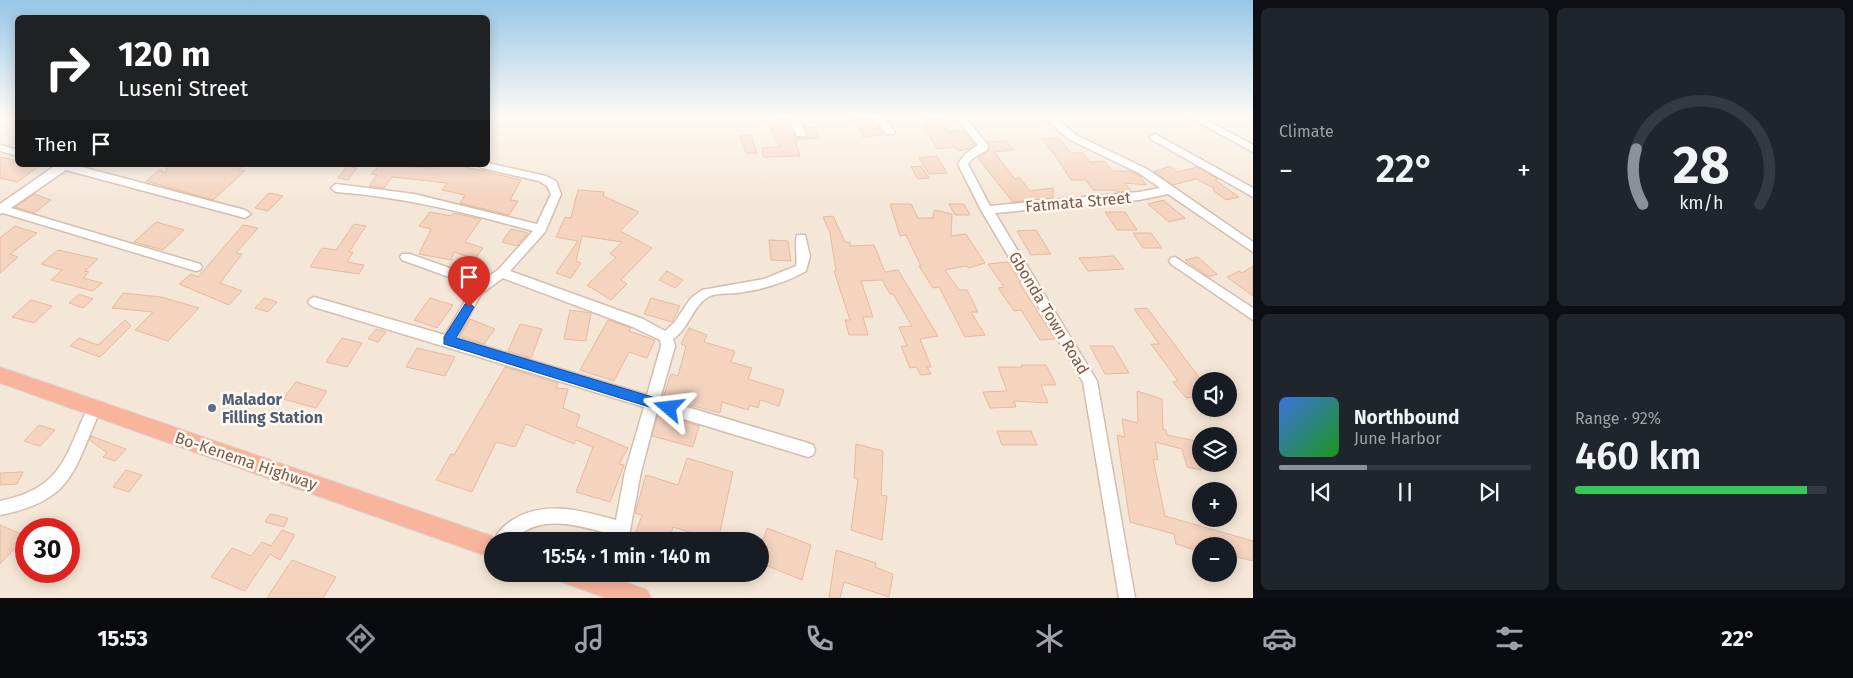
<!DOCTYPE html>
<meta charset="utf-8">
<style>
body{margin:0;font-family:"Fira Sans",sans-serif;background:#20242c;color:#f1f3f6;height:100vh;display:flex;flex-direction:column;font-size:19px;white-space:nowrap}
*{box-sizing:border-box;margin:0}
p{font-size:16px;color:#9ea1a6}
.icon{flex:none;width:28px;height:28px;fill:none;stroke:currentColor;stroke-width:2;stroke-linecap:round;stroke-linejoin:round}
.map{position:relative;flex:1;overflow:hidden}
.details{display:flex;flex-direction:column;gap:8px;padding:8px;background:#0d0f14;width:600px}
.details>*{flex:none}
.banner{position:absolute;left:15px;top:15px;width:475px;height:152px;border-radius:8px;box-shadow:0 2px 12px #0003;background:#202124;color:#fff;overflow:hidden}
.tools{position:absolute;left:1192px;top:372px;display:grid;gap:10px}
.tools a{display:grid;place-items:center;width:45px;height:45px;border-radius:50%;background:#171b24;box-shadow:0 2px 12px #0003;font-size:25px}
.speed{position:absolute;left:15px;top:518px;display:flex;gap:10px;font-size:25px;font-weight:700;text-align:center}
.speed>*{display:grid;place-content:center;width:65px;height:65px;border-radius:50%;background:#171b24;box-shadow:0 2px 12px #0003;line-height:1}
.speed .limit{border:8px solid #d22;background:#fff;color:#111}
.pin{position:absolute;display:grid;place-items:center;width:42px;height:42px;color:#fff;margin:-51px -21px;border-radius:50% 50% 50% 0;rotate:-45deg;box-shadow:0 0 5px #0007}
.pin .icon{rotate:45deg}
.me{position:absolute;width:55px;margin:-28px;rotate:287deg;stroke-linejoin:round;filter:drop-shadow(0 0 4px #0008)}
.turn{display:flex;align-items:center;gap:18px;height:105px;padding:0 20px;font-size:22px}
.turn .icon{width:65px;height:65px;stroke-width:2.5}
.turn b{display:block;font-size:35px;line-height:42px}
.then{display:flex;align-items:center;height:48px;padding:0 20px;background:#0003;gap:10px;font-size:19px}
.big{font-size:38px;font-weight:600;line-height:1.1}
.details .card{flex:1;display:flex;flex-direction:column;justify-content:center;gap:8px;min-width:0;padding:0 18px;border-radius:8px;background:#20242c}
.details .dial{align-items:center;gap:0}
.dial svg{height:130px;overflow:visible;fill:none;stroke:#363941;stroke-width:7;stroke-linecap:round;text-anchor:middle}
.dial text{fill:#f1f3f6;stroke:none}
.song{display:flex;align-items:center;gap:15px}
.cover{width:60px;height:60px;border-radius:8px;background:linear-gradient(135deg,hsl(220 70% 55%),hsl(120 70% 35%))}
.played{height:5px;border-radius:2px;background:linear-gradient(90deg,#8c9099 35%,#363941 35%)}
.keys{display:flex;justify-content:space-around;direction:ltr}
.heat{display:flex;justify-content:space-between;align-items:center;font-size:28px;direction:ltr}
.charge{height:8px;border-radius:4px;background:linear-gradient(90deg,#34c759 92%,#363941 0)}
.details .tiles{flex:1;display:grid;gap:8px;grid-template-columns:repeat(2,1fr)}
.trip{position:absolute;left:484px;top:532px;width:285px;height:50px;border-radius:25px;background:#171b24;box-shadow:0 2px 12px #0003;font-weight:600;line-height:50px;text-align:center}
.tabs{display:flex;height:80px;justify-content:space-around;align-items:center;background:#090b0e;color:#9ea1a6}
.tabs .icon{width:35px;height:35px}
.tabs .on{color:#8c9099}
.tabs b{font-size:22px;color:#f1f3f6}
main{display:flex;flex:1;min-height:0}
.map>svg:first-child{display:block}
.residential{fill:#f5e7d7;fill-rule:evenodd}
.building{fill:#f4d3bf;stroke:#e7b99f}
.lines{fill:none;stroke-linecap:round;stroke-linejoin:round}
.minor-casing{stroke:#d3beb0;stroke-width:3}
.highway-casing{stroke:#dcd4d0;stroke-width:2}
.minor{fill:#fff;fill-rule:evenodd}
.highway{fill:#f9b49e;fill-rule:evenodd}
.route{fill:#1a73e8;stroke:#114b97}
.service-dot{fill:#5c6f8a;stroke:#fff9f0;stroke-width:2}
.labels{text-anchor:middle;dominant-baseline:central;stroke-width:5;stroke-linejoin:round;paint-order:stroke}
.street-label{font-size:16px;fill:#795a4b;stroke:#fff9f0}
.service-label{font-size:16px;font-weight:bold;fill:#4e5e75;stroke:#fff9f0;text-anchor:start}
</style>
<main>
<div class="map">
<svg width="1253" height="598" viewBox="0 0 1253 598">
<rect width="100%" height="100%" fill="#fdf5e9"/>
<path class="residential" d="M0,116h17l1,49h470v-49h765v482h-1253zM1201,381h28v28h-28zM1201,436h28v28h-28zM1201,491h28v28h-28zM26,529h43v42h-43zM492,541h268v33h-268zM1201,546h28v28h-28z"/>
<path class="building" d="M853,116h18l13,19 -21,2z
M923,116h15l10,16 15,-2 12,15 -6,4 -11,2 -3,-4 -17,2 -14,-21 6,-1z
M784,119l13,19 10,-1 -2,-9 9,-1 5,11 -24,2 5,16 -37,1 -1,-9 18,-1 -13,-26z
M751,135l6,18h-11l-6,-17z
M1059,138l12,15h12l7,9 14,-1 9,10h18l9,5 6,9 -21,-2 6,8 -14,1 -2,-2h-22l-7,-10h-15l-16,-25 -14,-16z
M1006,141l7,9 -19,2 21,27 5,-1 10,13 23,-3v10l-40,4 -21,-26 -14,-18 11,-8 -1,-8z
M937,156l10,17 -18,1 -10,-16z
M0,157l18,4v4h23l-24,17 -17,-4z
M167,165h77l-5,5 6,1 -32,29 -67,-19 13,-11 7,3z
M380,165l53,3 2,-3h22l64,15 -11,20 8,1 -9,14 -49,-12 5,-8 -23,-5 5,-7 -55,-6 -8,11 -15,-2 8,-11 -6,-1z
M347,166l10,2 -9,12 -10,-2z
M921,166l8,12 -11,1 -7,-12z
M1170,166l8,6 19,-5 21,12 -3,1 24,17 -13,3 -12,-9v-3l-18,-9 -23,6 -19,-13z
M578,190l26,2 -1,4 36,16 -19,19 32,17 -31,32 6,4 -16,16 -24,-15 29,-28 -6,-3 12,-12 -40,-6 -6,25 5,2 -10,15 -15,-5 22,-32 -22,-4 9,-20 6,1z
M269,193l14,3 -15,15 -13,-3z
M34,194l17,6 -17,13 -19,-6z
M1163,200l22,18 -16,4 -21,-18z
M890,204h21l7,14h15l1,-8 18,4 -1,22 15,-2 19,29 -16,5 -3,-2 -21,4 14,20h8l11,22h-7l14,23 -20,2 -26,-50 -6,1 -14,-22h2l-15,-31 -6,1z
M949,204h15l6,11h-15z
M430,212l21,4 2,-3 28,6 -16,23 18,6 -8,11 -21,-7 -3,8 -32,-6 12,-25 -12,-3z
M1105,212h20l12,18h-20z
M833,216l12,26h5v4l24,-1 11,27 13,-2 40,66 -18,3 11,28h-4l4,7 -10,1 -5,-8 -6,1 -9,-22h6l-8,-19 13,-1 -19,-32h-3l-8,-14 -21,1 12,36h-10l5,18h-19l-4,-15h5l-16,-49h2l-6,-38 -7,-16z
M156,222l28,8 -21,20 -29,-8z
M354,224l12,2 -17,26h4l-6,10 17,3 -5,9 -49,-7 12,-19 14,2z
M243,225l15,3 -22,25 6,1 -22,29 22,8 -13,14 -50,-21 12,-10 7,3z
M15,226l22,7 -27,21 8,3 -18,16v-35z
M511,229l17,4 -11,13 -15,-4z
M1036,230l15,24 -20,1 -14,-24z
M1133,233h18l11,15h-19z
M769,240l19,1 3,20 -20,-1z
M58,250l40,9 -13,12 4,1 -6,6 19,5 -9,8 -42,-11 11,-10 -21,-6z
M1114,256l10,13 -36,2 -9,-13z
M1198,257l19,17 -8,3 -24,-17z
M1008,262l13,20h-2l36,57 -15,1 -19,-30 -7,1 -16,-23 6,-1 -16,-23z
M1253,266v30l-26,-19 12,-6 3,2z
M667,271l16,9 -8,8 -16,-8z
M123,293l38,4 38,11 -31,33 -33,-11 18,-18 -41,-4z
M79,294l14,5 -10,9 -14,-5z
M264,298l13,4 -9,10 -13,-4z
M430,298l23,7 -16,23 -23,-8z
M651,298l29,8 -8,16 -28,-8z
M31,300l21,6 -18,17 -22,-6z
M1147,308l54,72v16l-15,2 -13,-16 5,-1 -27,-37h8l-25,-35z
M570,310l21,3 -5,28 -22,-2z
M470,319l25,10 -11,15 -24,-8z
M125,320l6,6 -31,31 -30,-11 9,-8 19,7z
M608,320l23,8 -2,3 26,9 -8,18 -18,-6 -15,29 -34,-11z
M520,324l22,5 -11,29 -23,-7z
M689,328l18,7 -3,7 31,9 -4,11 21,6 -4,11 36,11 -5,16 -19,-6 -2,8 -8,-3 -2,5 -26,-8 -2,11 -57,-15 8,-24 7,2 8,-30 -5,-2z
M376,329l10,3 -8,10 -10,-3z
M342,338l20,5 -15,24 -21,-5z
M1090,346h23l16,27 -24,1z
M417,348l38,9 -10,19 -39,-9z
M1021,365h25l10,20h-15l7,18 -34,-2 2,6 -26,1 -7,-16 24,-1 -9,-24h24z
M505,367l53,16 -2,5 12,1 -5,19 17,7 -4,11 52,22 -9,16 5,1 -14,37 -34,-10 17,-45 -17,-7 -2,4 -48,-20 -11,23 -19,-5 -24,50 -36,-12 15,-26 3,1z
M296,382l31,9 -11,17 -33,-9z
M1137,391l25,8 1,30 3,1 1,5 34,7v28l-14,-3 -5,-18 -27,-7 3,18 -5,-1 12,57 88,25v20l-24,-6v-9h-29l1,6 -25,-8 -2,-10 -44,-12 -13,-87 8,2 -3,-18 16,4z
M658,413l41,13 -6,21 -41,-11z
M39,425l16,5 -15,16 -16,-5z
M997,431h34l6,14h-35z
M91,436l35,13 -11,12 -12,-4 4,-4 -17,-13z
M856,444l27,7 -2,44 6,1 -5,44 -31,-10 7,-51 -4,-1z
M687,458l46,14 -15,69 -45,-14 -4,14h-36l9,-26 -7,-2 11,-38 32,10z
M126,470l16,5 -13,17 -16,-5z
M23,472l-6,12 -17,1v-12z
M270,514l18,4 -4,9 -19,-5z
M0,525l26,11 -26,28z
M767,528l44,17 -9,35 -42,-17v-11z
M282,530l13,5 -15,25 -10,-6 -25,37 -34,-14 21,-29 19,8 11,-14 9,4z
M836,550l40,13 -1,4 18,7 -4,23 -45,-15 -4,16h-11z
M292,560l44,17 -13,21h-56z"/>
<g class="lines">
<defs>
<path id="minor" d="M788,116h10l8,18 -1,2h-8z
M874,116h10l11,16 -1,2h-8z
M954,116h10l24,29 -1,5 -15,9 -4,5 22,42 149,-14 21,-4 -21,-15 -71,-34 -25,-23h11l22,19 71,34 106,73v10l-85,-58 -29,6 -144,13 102,168 38,217h-16l-36,-216 -102,-172 -23,-46 6,-9 14,-10z
M1187,116h12l54,29v7z
M1155,134l98,54v9l-102,-58 -1,-2z
M0,145l18,5v6l-18,-5z
M488,163l58,13 10,5 5,13 -16,38 -35,39 133,48 22,12 9,-8 17,-25 11,-8 62,-11 32,-13c2,-10 -2,-22 1,-31h8l5,21 -4,15c-21,12 -45,19 -69,22 -8,1 -19,0 -27,3 -17,8 -21,33 -37,43l2,7 -15,53 148,44 5,2 2,5 -2,5 -5,2 -151,-46 -16,61 -13,69h-16l1,-6c-33,-9 -74,-23 -100,6h-19c3,-9 12,-17 20,-22 33,-19 69,-8 102,1l9,-48 19,-65 -330,-100 -4,-2 -2,-3 2,-3 4,-2 131,38 29,-49 -72,-26 -2,-3 2,-3h8l73,26 15,-10 35,-39c-65,-18 -130,-34 -197,-39l-5,-4 5,-4 78,10 123,30 14,-30 -4,-8 -8,-5 -57,-13 -5,-3h11zM503,278l130,49 27,13 1,6 -14,49 -190,-57 24,-44z
M56,165h18l171,45 6,4 -6,4 -179,-48 -55,38 189,56 2,3 -2,3 -4,1 -193,-58 -3,1v-10z
M1175,257l78,51v12l-82,-56 -2,-3 2,-3z
M94,403l5,2 2,4c-28,60 -25,91 -101,106v-14c64,-13 65,-46 89,-96z
M609,574h16l-1,16 -2,6 -5,2 -7,-2 -2,-6z"/>
<path id="highway" d="M0,367l492,169 9,5h-9v17l-492,-175z
M558,574h45l44,16 4,8h-46l-43,-16z"/>
</defs>
<use href="#minor" class="minor-casing"/>
<use href="#highway" class="highway-casing"/>
<use href="#minor" class="minor"/>
<use href="#highway" class="highway"/>
</g>
<linearGradient id="sky" x2="0" y2="1"><stop stop-color="#96c7e8"/><stop offset="0.58" stop-color="#fefaf5"/><stop offset="1" stop-color="#fefaf5" stop-opacity="0"/></linearGradient>
<rect width="1253" height="200" fill="url(#sky)"/>
<path class="route" d="M469,303l5,4 -18,31 213,64 7,6 -2,4 -5,1 -225,-69v-7l21,-33z"/>
<circle class="service-dot" cx="212" cy="408" r="5"/>
<g class="labels">
<g class="street-label">
<text transform="translate(1078 202) rotate(-5)">Fatmata Street</text>
<text transform="translate(1049 313) rotate(59)">Gbonda Town Road</text>
<text transform="translate(246 461) rotate(19)">Bo-Kenema Highway</text>
</g>
<g class="service-label">
<text x="222" y="399">Malador<tspan x="222" dy="18">Filling Station</tspan></text>
</g>
</g>
</svg>
<div class="tools">
<a><svg class="icon" aria-label="sound" viewBox="0 0 24 24"><path d="M4 9h4l5-4v14l-5-4H4zM17 9q2 3 0 6"/></svg></a>
<a><svg class="icon" aria-label="layers" viewBox="0 0 24 24"><path d="M12 4l9 5-9 5-9-5zM3 14l9 5 9-5"/></svg></a>
<a>+</a>
<a>−</a>
</div>
<div class="speed"><div class="limit">30</div></div>
<div class="pin" style="left:469px;top:307px;background:#d93025"><svg class="icon" aria-label="arrive" viewBox="0 0 24 24"><path d="M6 21V4h12l-3 4 3 4H6"/></svg></div>
<svg class="me" style="left:669px;top:408px" viewBox="-20 -20 40 40"><path d="M0-17L14 15 0 8-14 15z" fill="#1a73e8" stroke="#fff" stroke-width="4"/></svg>
<div class="trip">15:54 · 1 min · 140 m</div>
<div class="banner">
<div class="turn"><svg class="icon" aria-label="right" viewBox="0 0 24 24"><path d="M7 20v-9h11M14 6l5 5-5 5"/></svg><div><b>120 m</b>Luseni Street</div></div>
<div class="then">Then<svg class="icon" aria-label="arrive" viewBox="0 0 24 24"><path d="M6 21V4h12l-3 4 3 4H6"/></svg></div>
</div>
</div>
<section class="details">
<div class="tiles">
<div class="card"><p>Climate</p>
<div class="heat"><a>−</a><b class="big">22°</b><a>+</a></div>
</div>
<div class="card dial"><svg viewBox="0 0 100 80">
<path d="M14 69A42 42 0 1 1 86 69"/>
<path d="M14 69A42 42 0 0 1 10 35" stroke="#8c9099"/>
<text x="50" y="56" font-size="32" font-weight="700">28</text>
<text x="50" y="72" font-size="11">km/h</text>
</svg></div>
<div class="card">
<div class="song"><i class="cover"></i><div><b>Northbound</b><p>June Harbor</p></div></div>
<div class="played"></div>
<div class="keys"><svg class="icon" aria-label="previous" viewBox="0 0 24 24"><path d="M18 5L8 12l10 7zM5 5v14"/></svg><svg class="icon" aria-label="pause" viewBox="0 0 24 24"><path d="M8 5v14M16 5v14"/></svg><svg class="icon" aria-label="next" viewBox="0 0 24 24"><path d="M6 5l10 7-10 7zM19 5v14"/></svg></div>
</div>
<div class="card"><p>Range · 92%</p><b class="big">460 km</b><div class="charge"></div></div>
</div>
</section>
</main>
<nav class="tabs">
<b>15:53</b>
<svg class="icon on" aria-label="directions" viewBox="0 0 24 24"><path d="M12 3l9 9-9 9-9-9zM9 14v-3h6M13 9l2 2-2 2"/></svg>
<svg class="icon" aria-label="music" viewBox="0 0 24 24"><path d="M9 18V5l10-2v13"/><circle cx="6" cy="18" r="3"/><circle cx="16" cy="16" r="3"/></svg>
<svg class="icon" aria-label="phone" viewBox="0 0 24 24"><path d="M5 4h4l2 5-3 2q2 4 5 5l2-3 5 2v4C11 20 4 13 5 4z"/></svg>
<svg class="icon" aria-label="climate" viewBox="0 0 24 24"><path d="M12 3v18M4 7l16 10M4 17L20 7"/></svg>
<svg class="icon" aria-label="car" viewBox="0 0 24 24"><path d="M5 17H2v-5l4-1 3-4h7l3 4 3 1v5h-3M9 17h6M6 11h13"/><circle cx="7" cy="17" r="2"/><circle cx="17" cy="17" r="2"/></svg>
<svg class="icon" aria-label="filters" viewBox="0 0 24 24"><path d="M4 7h16M4 17h16"/><circle cx="9" cy="7" r="2"/><circle cx="15" cy="17" r="2"/></svg>
<b>22°</b>
</nav>
